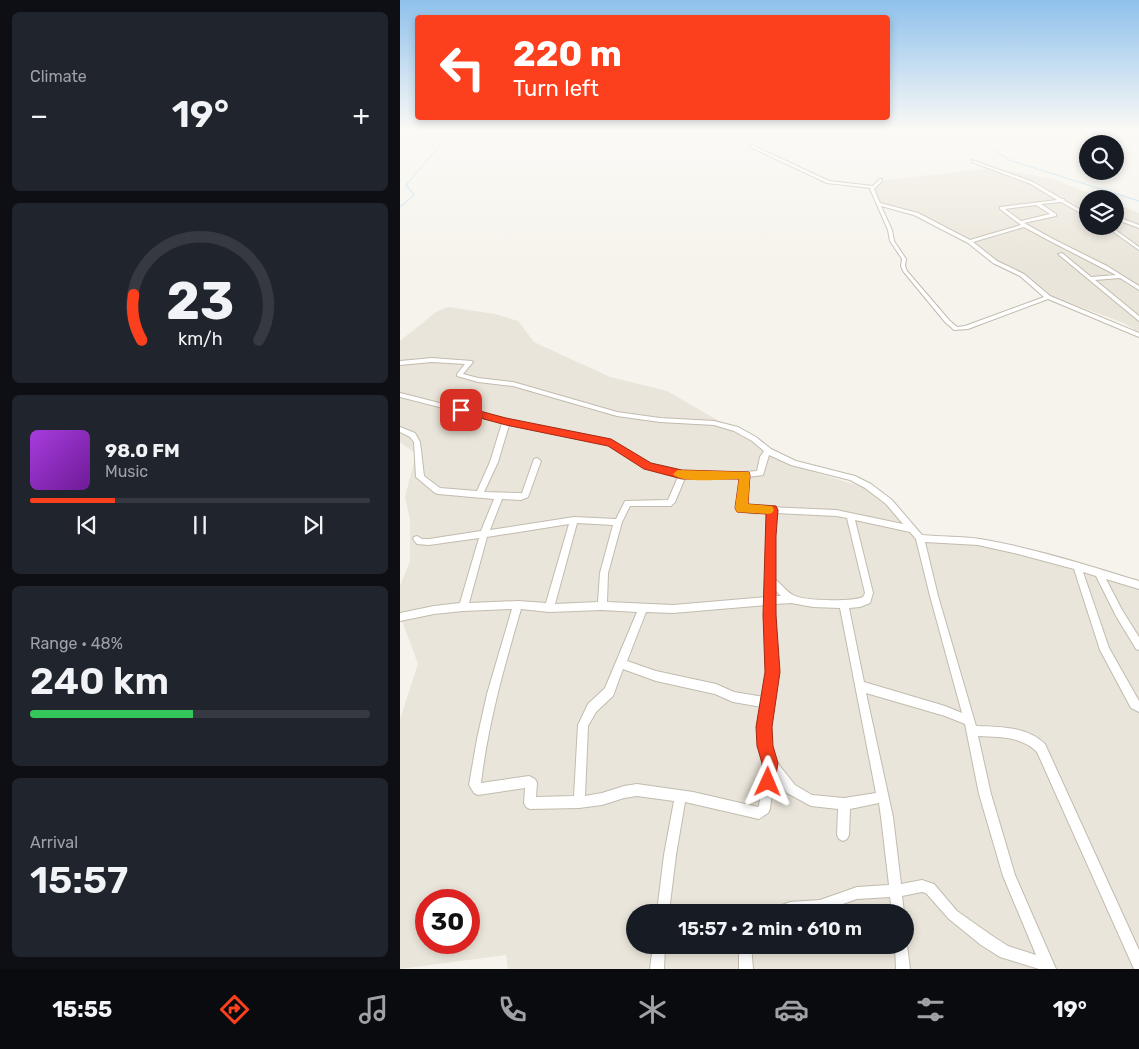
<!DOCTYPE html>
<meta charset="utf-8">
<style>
body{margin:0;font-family:Rubik,sans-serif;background:#20242c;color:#f1f3f6;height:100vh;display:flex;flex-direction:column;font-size:19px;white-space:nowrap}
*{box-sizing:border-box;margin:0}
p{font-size:16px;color:#9ea1a6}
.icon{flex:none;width:28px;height:28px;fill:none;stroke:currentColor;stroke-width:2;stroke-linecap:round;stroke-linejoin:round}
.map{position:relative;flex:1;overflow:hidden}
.sheet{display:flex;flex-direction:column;gap:12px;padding:12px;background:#0d0f14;width:400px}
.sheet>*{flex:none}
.hud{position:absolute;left:15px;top:15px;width:475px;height:105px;border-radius:5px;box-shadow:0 2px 8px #0003;background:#fc3f1d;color:#fff;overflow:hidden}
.controls{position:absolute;left:679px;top:135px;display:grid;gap:10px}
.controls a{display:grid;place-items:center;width:45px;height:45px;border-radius:50%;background:#171b24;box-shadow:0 2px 8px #0003;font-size:25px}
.speed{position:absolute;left:15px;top:889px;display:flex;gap:10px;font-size:25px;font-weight:700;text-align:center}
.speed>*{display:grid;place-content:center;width:65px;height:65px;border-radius:50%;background:#171b24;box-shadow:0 2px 8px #0003;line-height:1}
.speed .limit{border:8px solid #d22;background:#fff;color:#111}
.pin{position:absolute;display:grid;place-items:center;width:42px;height:42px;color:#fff;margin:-21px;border-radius:10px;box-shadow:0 2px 8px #0006}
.me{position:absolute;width:55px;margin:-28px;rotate:1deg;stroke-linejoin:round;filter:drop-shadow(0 0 4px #0008)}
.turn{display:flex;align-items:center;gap:18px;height:105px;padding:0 15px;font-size:22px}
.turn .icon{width:65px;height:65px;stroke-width:2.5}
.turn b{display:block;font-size:35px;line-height:42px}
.big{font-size:38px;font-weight:600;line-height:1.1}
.sheet .tile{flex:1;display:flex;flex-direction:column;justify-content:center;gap:8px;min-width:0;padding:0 18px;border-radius:8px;background:#20242c}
.sheet .dial{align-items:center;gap:0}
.dial svg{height:130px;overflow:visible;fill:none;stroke:#363941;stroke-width:7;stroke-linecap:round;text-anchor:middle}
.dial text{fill:#f1f3f6;stroke:none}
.song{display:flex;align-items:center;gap:15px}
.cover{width:60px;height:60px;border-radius:8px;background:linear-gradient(135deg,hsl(280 70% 55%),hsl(280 70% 35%))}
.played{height:5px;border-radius:2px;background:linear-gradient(90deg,#fc3f1d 25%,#363941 25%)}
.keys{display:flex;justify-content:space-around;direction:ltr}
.heat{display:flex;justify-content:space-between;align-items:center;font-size:28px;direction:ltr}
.charge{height:8px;border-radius:4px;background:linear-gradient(90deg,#34c759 48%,#363941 0)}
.trip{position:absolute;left:226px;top:904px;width:288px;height:50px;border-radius:25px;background:#171b24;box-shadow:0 2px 8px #0003;font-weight:600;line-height:50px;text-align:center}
.tab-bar{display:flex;height:80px;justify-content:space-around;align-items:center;background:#090b0e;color:#9ea1a6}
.tab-bar .icon{width:35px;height:35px}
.tab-bar .selected{color:#fc3f1d}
.tab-bar b{font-size:22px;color:#f1f3f6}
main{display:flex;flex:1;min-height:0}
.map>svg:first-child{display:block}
.residential{fill:#eae5da;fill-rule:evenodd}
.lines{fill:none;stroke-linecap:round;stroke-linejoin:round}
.stream{stroke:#a9d4f2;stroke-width:1}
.street-casing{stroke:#c2bbae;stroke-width:2}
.street{fill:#fff;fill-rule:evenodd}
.route{fill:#fc3f1d;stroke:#a42913}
.slow{fill:#f59e0b}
</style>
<main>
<section class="sheet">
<div class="tile"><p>Climate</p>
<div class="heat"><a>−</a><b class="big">19°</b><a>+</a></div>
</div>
<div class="tile dial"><svg viewBox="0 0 100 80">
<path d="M14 69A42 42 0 1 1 86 69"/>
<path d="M14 69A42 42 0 0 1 9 41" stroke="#fc3f1d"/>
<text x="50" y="56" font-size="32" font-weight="700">23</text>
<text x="50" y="72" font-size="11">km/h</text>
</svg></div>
<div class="tile">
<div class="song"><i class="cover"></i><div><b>98.0 FM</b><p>Music</p></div></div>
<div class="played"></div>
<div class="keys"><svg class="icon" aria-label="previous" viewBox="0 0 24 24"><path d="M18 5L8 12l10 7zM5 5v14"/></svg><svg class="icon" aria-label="pause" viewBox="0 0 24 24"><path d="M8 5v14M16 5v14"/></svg><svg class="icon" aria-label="next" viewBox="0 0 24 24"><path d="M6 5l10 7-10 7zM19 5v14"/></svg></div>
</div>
<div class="tile"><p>Range · 48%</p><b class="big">240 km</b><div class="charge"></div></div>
<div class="tile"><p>Arrival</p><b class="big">15:57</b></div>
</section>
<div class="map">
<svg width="739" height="969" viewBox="0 0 739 969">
<rect width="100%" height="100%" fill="#f6f3ec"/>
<path class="residential" d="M594,168l59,11 51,20h-16v27h27v-22l24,9v120l-13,-9 -18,-7 -59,-21 -29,-22 -27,-12 -24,-19 -45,-25 -46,-13 -9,-18 16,-7z
M48,307l47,7 23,7 16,21 76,35 57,14 131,76 71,22 51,49 59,4 160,42v385h-631l-2,-14 -106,14v-250l18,-55 -18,-49v-29l10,-25v-41l-5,-23 11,-43 -16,-12v-101l36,-29zM26,900h43v42h-43zM235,912h270v33h-270z"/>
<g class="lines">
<path class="stream" d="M594,150l15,10 130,41
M0,207l14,-12 -8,-10 46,-54"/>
<defs>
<path id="street" d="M350,145h2l77,36 44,5 7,-7h2v2l-8,8 6,14 38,10 52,27 51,-15 -21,-16v-2l57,-7 -26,-16 -59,-22v-2l61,22 29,17h2l1,2 23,13v3l-27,-15 -20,2 15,10v2l-32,7 29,16 54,27 32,20v4l-19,-12 -25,2 44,36v5l-81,-67 4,-1 29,24 25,-2 -66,-34 -26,-14 -51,15 24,19 27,13 26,22 89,37v4l-91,-38 -80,30 -14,1 -9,-8 -42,-51 -2,-5 1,-7 -12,-18 -2,-11 -18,-41 1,-1 -44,-5 -77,-36zM636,205l14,9 -29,7 -16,-12zM481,206l33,9 54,28 25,20 27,13 24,21 -79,29 -8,1 -8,-7 -42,-49 -2,-5 1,-7 -12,-18 -2,-11z
M715,216l24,9v3l-24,-9z
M705,226h5l29,21v3z
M32,358l40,3 1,1 -10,12 15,4 35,4 104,30 43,6 54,3 24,6 18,10 15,12 25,12 59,15 16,8 21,16 30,35c19,2 39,1 58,4 54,9 106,26 159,42v8l-33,-10 16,31 17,27v13l-3,-1 -20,-33 -20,-40 -13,-4 26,76 30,53v11l-8,-4 -31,-58 -26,-81 -56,-15 -40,-9 -53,-3 13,54 38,130c24,1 50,0 69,18l94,206v19h-5l-97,-217c-16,-16 -38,-15 -59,-16l13,58 24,81 41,94h-17l-39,-12 -19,-12 -32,-26 -23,-26 -4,-1 -20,4 2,16h-12l-2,-15 -33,2 -37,13h-48l2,-4 16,-6 30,-2 37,-13 32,-2 -8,-68 -2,-14 -29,6 -1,26 -2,4 -4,2 -4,-2 -2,-4 1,-26 -27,-3 -24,-13 -13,-17 -4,33 -2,4 -9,6 -74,-17 -9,53 -7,57h-12l7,-57 10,-54 -37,-5 -13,2 -22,7 -23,3 -49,1 -4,-2 -2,-4 1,-15 -47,7 -4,-2 -5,-8 8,-46 10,-45 25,-85 -49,2 -29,3 -34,7v-8l34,-7 26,-3 19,-65 -50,7 -12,-1 -4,-5 1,-2 3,-1 5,3h7l52,-8 13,-32 -56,-5 -3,-1 -19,-16 -2,-35 -4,-5 -10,-5v-5l15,6 5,9 4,34 16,12 37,3 13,-29 12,-39 -102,-26v-4l115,29 96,19 39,23 32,8h63l12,-1 3,-14 4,-6 -12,-10 -18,-10 -20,-6 -54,-3 -43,-6 -104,-30 -35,-4 -21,-6v-2l8,-10 -33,-2 -32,3v-4zM109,425l100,20 36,23 33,9 -10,23 -43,1 -9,18 -42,-2 -84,13 12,-31 19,1 7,-3 13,-36 -4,-3 -3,1 -12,34 -38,-1 14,-30zM369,455l22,10 59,15 15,8 21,16 17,20 -67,-14 -91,-4 3,-29 15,-2zM285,478h56l-4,29c6,8 21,6 31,6l-2,23v61l-93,8 -66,-3 1,-29 14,-51 8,-16h41l4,-4zM376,513l60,3 11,2 18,75 -2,4c-10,5 -60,4 -70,-2 -6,-3 -12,-11 -18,-16l-1,-43zM455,520l55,12 6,7 14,57 32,117 -17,-7 -81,-24 -15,-74 11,-1 10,-4 3,-10zM177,523l36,2 -13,48 -2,29 -43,2zM169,524l-23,79 -28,-2 -49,2 18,-66zM375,590l6,6h-6zM391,603l22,4 27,1 36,185 -32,5 -32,-3 -17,-10 -20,-25 -5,-14 -1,-19 5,-24 -1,-2 5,-29 -3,-68zM366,605l2,67 -4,25 -30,-5 -18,-8 -60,-13 -29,-10 19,-49 27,1zM121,609l28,3 53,-2 35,2 -32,76 -17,16 -10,21 -4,71 -38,1 1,-14 -2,-4 -6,-3 -48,7c7,-59 23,-116 40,-174zM223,669l33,12 59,13 18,8 29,5 -3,20 1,19 5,17 -6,43 -1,1 -65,-15 -56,-8 -13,2 -22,7 -17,3 3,-70 8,-14 17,-16zM466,693l79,23 20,8 14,70 24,82 33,79 -28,-9 -17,-11 -34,-24 -23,-27 -12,-4 -21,4 -8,-67z
M505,940l2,5 3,24h-14l-1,-24h10z
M253,945h12l-1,24h-14z
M339,945h12l2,24h-14z"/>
</defs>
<use href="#street" class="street-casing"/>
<use href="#street" class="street"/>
</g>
<linearGradient id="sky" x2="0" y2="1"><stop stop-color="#8fc1ec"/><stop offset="0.49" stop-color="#fbfaf6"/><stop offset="1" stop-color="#fbfaf6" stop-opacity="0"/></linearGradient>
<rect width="739" height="266" fill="url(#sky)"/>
<path class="route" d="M61,406l45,12 105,21 40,24 31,7 67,2 1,3 -2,29 28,2 2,4 -2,26v79l4,57 -8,55 1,19 5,17 -4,25 -6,3 -6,-3 -2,-6 2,-19 -5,-17 -1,-19 9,-55 -2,-57 3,-101 -29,-2 -2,-4 4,-29h-57l-38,-10 -36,-23 -102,-21 -48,-13v-5z"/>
<path class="slow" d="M278,470l71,2 1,3 -2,29 24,2 2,4 -2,3 -4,1 -31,-2 -2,-4 4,-29c-13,0 -59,5 -66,-5z"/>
</svg>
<div class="controls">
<a><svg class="icon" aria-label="search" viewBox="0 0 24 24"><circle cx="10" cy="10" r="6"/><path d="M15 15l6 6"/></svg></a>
<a><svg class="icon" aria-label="layers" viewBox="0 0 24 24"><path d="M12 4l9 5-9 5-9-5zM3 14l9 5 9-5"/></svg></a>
</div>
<div class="speed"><div class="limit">30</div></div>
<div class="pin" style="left:61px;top:410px;background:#d93025"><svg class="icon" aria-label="arrive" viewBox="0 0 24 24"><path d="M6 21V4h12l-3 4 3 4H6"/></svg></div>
<svg class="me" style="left:368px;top:782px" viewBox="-20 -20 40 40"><path d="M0-17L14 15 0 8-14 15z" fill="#fc3f1d" stroke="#fff" stroke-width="4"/></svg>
<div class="trip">15:57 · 2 min · 610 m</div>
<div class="hud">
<div class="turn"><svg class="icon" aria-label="left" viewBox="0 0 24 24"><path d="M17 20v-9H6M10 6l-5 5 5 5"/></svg><div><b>220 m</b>Turn left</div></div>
</div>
</div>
</main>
<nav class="tab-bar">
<b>15:55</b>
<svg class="icon selected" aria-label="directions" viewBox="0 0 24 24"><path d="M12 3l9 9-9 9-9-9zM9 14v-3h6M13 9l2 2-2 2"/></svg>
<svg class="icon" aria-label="music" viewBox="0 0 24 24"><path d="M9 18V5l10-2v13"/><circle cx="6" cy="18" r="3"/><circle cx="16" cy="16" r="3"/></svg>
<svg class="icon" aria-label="phone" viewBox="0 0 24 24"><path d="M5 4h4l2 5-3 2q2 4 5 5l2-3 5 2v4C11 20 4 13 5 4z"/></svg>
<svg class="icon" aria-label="climate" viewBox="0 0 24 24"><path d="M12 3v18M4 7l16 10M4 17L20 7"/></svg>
<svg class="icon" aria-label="car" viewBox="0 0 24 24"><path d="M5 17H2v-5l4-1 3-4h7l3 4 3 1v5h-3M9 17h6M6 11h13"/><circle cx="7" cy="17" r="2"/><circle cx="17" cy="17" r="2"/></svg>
<svg class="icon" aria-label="filters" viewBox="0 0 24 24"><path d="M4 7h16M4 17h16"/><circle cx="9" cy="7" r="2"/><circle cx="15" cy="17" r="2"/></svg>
<b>19°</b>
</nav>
